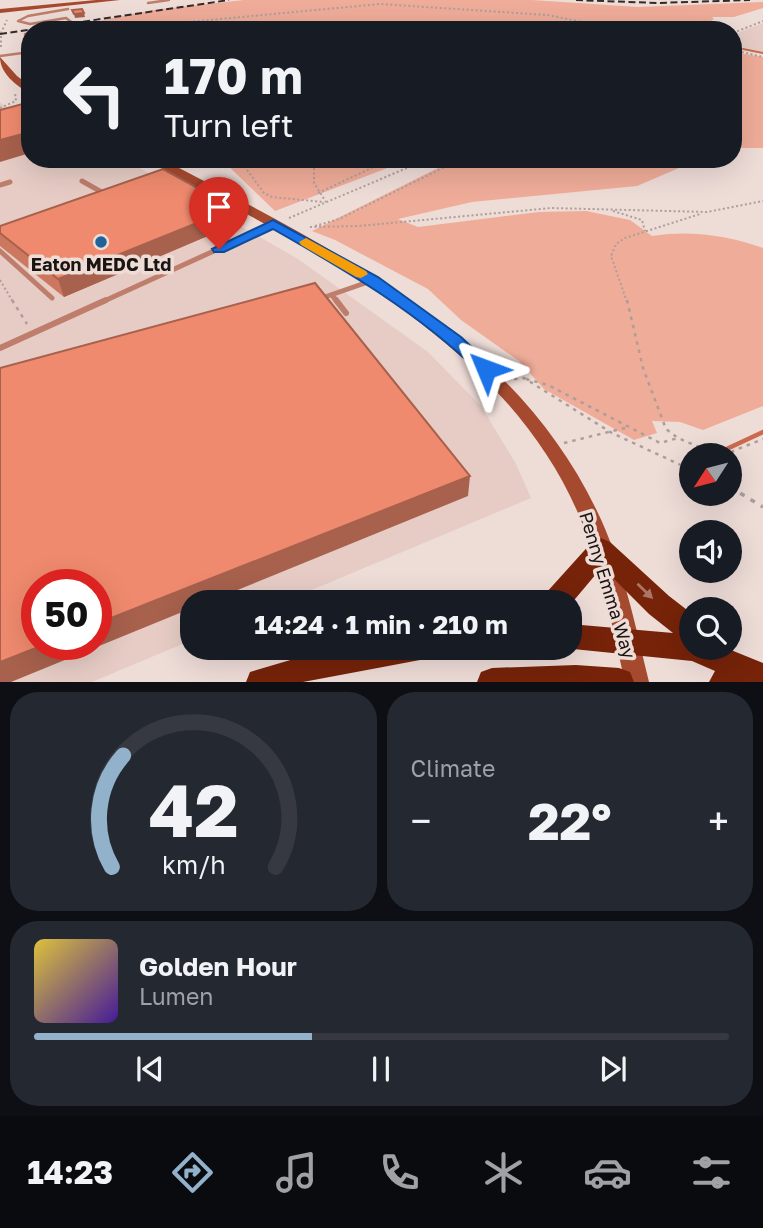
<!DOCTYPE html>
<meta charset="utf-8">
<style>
body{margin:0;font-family:"Golos Text",sans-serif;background:#242831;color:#f1f3f6;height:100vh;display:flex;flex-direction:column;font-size:26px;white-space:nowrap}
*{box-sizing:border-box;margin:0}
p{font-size:23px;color:#9ea1a6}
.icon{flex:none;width:38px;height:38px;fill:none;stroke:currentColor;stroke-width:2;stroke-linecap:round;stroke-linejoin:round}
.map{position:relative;height:682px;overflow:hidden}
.drawer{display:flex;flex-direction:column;gap:10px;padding:10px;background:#0d0f14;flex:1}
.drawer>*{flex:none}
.guide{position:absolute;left:21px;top:21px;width:721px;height:147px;border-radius:28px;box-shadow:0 7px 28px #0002;background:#171b24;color:#f1f3f6;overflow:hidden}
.needle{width:46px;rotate:234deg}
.tools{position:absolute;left:679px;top:443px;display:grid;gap:14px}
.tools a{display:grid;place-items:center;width:63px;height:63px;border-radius:50%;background:#171b24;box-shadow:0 7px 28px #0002;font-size:35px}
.speed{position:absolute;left:21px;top:569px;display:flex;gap:14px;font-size:35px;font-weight:700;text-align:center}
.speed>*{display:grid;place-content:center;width:91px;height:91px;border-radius:50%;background:#171b24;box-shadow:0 7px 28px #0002;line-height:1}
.speed .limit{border:10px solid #d22;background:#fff;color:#111}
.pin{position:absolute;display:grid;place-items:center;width:60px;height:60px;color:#fff;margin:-72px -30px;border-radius:50% 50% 50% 0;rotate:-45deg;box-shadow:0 0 7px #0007}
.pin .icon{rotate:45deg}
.me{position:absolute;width:77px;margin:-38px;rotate:314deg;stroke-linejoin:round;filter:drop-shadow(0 0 5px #0008)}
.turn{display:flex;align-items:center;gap:24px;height:147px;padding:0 28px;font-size:32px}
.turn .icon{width:91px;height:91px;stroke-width:2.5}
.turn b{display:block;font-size:49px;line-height:60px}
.big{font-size:52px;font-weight:700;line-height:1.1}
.drawer .card{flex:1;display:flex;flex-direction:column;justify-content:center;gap:10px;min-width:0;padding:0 24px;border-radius:28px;background:#242831}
.drawer .dial{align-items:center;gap:0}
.dial svg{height:182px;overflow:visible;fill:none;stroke:#363941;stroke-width:7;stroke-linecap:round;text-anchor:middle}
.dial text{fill:#f1f3f6;stroke:none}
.song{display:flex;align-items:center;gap:21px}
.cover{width:84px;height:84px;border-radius:10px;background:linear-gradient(135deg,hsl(50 70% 55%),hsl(260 70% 35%))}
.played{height:7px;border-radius:4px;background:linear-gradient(90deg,#92b2cc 40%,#363941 40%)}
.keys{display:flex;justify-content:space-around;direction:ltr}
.heat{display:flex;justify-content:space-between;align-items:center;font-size:38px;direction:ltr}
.drawer .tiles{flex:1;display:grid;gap:10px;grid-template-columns:1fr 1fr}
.card:last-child{grid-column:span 2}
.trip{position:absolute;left:180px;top:590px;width:402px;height:70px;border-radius:28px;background:#171b24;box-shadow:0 7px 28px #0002;font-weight:700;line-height:70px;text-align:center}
.menu{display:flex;height:112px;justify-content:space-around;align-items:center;background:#090b0e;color:#9ea1a6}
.menu .icon{width:49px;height:49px}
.menu .active{color:#92b2cc}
.menu b{font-size:32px;color:#f1f3f6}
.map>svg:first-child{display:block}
.built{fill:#e6ccc5;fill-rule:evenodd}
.green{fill:#efac99}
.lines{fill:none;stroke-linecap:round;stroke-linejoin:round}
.stream-far1{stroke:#cb6a4f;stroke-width:2}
.stream{stroke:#cb6a4f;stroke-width:4.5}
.path-far2{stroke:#ad9e9a;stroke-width:2;stroke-dasharray:2 2.5;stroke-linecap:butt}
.path-far1{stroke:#ad9e9a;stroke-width:2.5;stroke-dasharray:3.5 5;stroke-linecap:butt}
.path{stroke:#ad9e9a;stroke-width:3.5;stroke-dasharray:5 7;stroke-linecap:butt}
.service-far2{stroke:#be7e6b;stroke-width:2.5}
.service-far1{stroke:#be7e6b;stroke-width:5}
.service{stroke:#be7e6b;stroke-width:6}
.secondary{fill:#a64a2f;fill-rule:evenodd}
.trunk{fill:#762309;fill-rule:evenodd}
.rail{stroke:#332b2a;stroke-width:2;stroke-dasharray:7 3.5;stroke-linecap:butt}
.wall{fill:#ce775f}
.shaded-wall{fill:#a7614d}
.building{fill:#ef8a6e;stroke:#a7614d;stroke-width:2}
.oneway{fill:#ac7666}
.route{fill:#1a73e8;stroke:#114b97;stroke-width:2}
.slow{fill:#f59e0b}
.poi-dot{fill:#1f6398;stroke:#eedcd7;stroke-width:2.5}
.labels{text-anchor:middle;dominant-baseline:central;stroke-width:7;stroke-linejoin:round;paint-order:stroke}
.poi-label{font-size:18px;font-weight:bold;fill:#1a1413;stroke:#eedcd7}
.street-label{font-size:18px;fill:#1a1413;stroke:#eedcd7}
</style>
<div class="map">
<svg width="763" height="682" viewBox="0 0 763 682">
<rect width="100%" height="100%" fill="#eedcd7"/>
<path class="built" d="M763,23v29l-30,-6v-11z
M0,102l12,11 18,-2v48h94l174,100 130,93 53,54 35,58 15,34 -248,104h-91v38l-100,42h-92zM37,584h59v60h-59z"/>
<path class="green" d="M244,0h288l106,7 125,-5v6l-29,9h-22l2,2 -9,6 -23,5h-606l-3,-4 80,-16z
M733,52l30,5v91h-30z
M221,159h190l-136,52z
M456,159h244l-63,27 -165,16 -74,17 20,8 121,-15 47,-1 44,9 22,16c38,-6 74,-1 111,12v158l-60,24 -23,-8 -28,-1 5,12 -23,7 -90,-51 -25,-28 -58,-41 -33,-31 -93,-49 -23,-9z"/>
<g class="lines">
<path class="stream-far1" d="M743,49l20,4"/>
<path class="stream" d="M718,453l45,-21"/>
<path class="path-far2" d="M149,30l39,-8 192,-18 167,11 77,15
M569,30l14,-7
M733,33l30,-12
M1,47v-14l6,-13
M733,50l30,7
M0,108l16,-7 -1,-8
M239,159l25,34 8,4 51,5
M314,159v24l12,19
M318,193l73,-34
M613,211l29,9 3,11
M289,218l139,-59
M315,226l24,-7 122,-60
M310,227l49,-1 192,-18 156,4 56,-11
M0,280l13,22
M627,302l-16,-46 5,-12 9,-6 75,-24"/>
<path class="path-far1" d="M12,300l15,24
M627,300l16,68 23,61 12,9 39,17
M514,379l10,-1 88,55 73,34
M526,379l22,6 112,58 18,-5
M564,443l65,-16
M723,455l40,-16"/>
<path class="path" d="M681,466l10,4
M730,487l33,20"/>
<path class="service-far2" d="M148,3l21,-3
M68,9l-40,7 -10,5 12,3 36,-6 16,12
M55,30l23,-4
M30,33l-5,1 1,13h4
M0,56l30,-4"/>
<path class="service-far1" d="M82,181l23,13
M0,185l10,-3
M0,251l52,47
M332,295l5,7
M319,299l52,-18
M102,302l171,-78"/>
<path class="service" d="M336,300l10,13
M0,348l106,-48"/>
<path class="secondary" d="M96,0h24l-120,13v-4z
M0,57l17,19 13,10v7c-14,-7 -30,-20 -30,-36z
M148,159h14c165,87 349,174 434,350 27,55 39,115 53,173h-24c-13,-57 -24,-115 -47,-169 -52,-120 -162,-202 -273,-266 -35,-21 -71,-40 -107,-59 -16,-9 -36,-17 -50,-29z"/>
<path class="trunk" d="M601,538l9,4 59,54 22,17v35h35l37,15v19h-54l6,-11 -23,-10 -129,-13h7v-24l103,9 -24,-19 -47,-47 -32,38v-3h-28l4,-9 46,-51z
M331,648h110l-5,9 -133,25h-57l4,-10z
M576,665l43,3 11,4 4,10h-157l4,-10 11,-4z"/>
<path class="rail" d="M576,0l82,3 92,-3
M0,34l229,-34"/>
</g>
<path class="wall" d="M236,224l-172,73 -64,-51v-20z"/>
<path class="shaded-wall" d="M84,13l1,4 -10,1 -1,-4z
M30,132v21l-30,9v-22z
M234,208l2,16 -172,73 -6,-18z
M470,476l-2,20 -260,106h-16v6l-181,74h-11v-20l46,-18h50v-20z"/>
<path class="building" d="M82,9l2,4 -10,1 -2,-4z
M30,102v30l-30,8v-30z
M163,169l71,39 -176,71 -58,-46v-7z
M315,283l155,193 -374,148v-40h-59v60h9l-46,18v-294z"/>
<defs><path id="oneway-solid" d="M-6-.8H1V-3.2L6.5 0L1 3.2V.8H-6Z" transform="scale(1.75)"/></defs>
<use class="oneway" href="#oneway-solid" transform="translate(645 591) rotate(44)"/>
<path class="route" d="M273,220l105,57 83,60 31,29 2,3 -2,4h-12c-61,-60 -133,-102 -207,-144l-49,23h-10l-2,-3z"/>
<path class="slow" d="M306,238l60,33 2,3 -7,4 -5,-1 -55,-32 -2,-3z"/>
<circle class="poi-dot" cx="101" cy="242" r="7"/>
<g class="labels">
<g class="poi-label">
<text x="101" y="264">Eaton MEDC Ltd</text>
</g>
<g class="street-label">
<text transform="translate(608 585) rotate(73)">Penny Emma Way</text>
</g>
</g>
</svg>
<div class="tools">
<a><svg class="needle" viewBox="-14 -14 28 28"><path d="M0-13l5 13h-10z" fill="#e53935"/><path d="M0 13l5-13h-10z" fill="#9ea1a6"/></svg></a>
<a><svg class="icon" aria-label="sound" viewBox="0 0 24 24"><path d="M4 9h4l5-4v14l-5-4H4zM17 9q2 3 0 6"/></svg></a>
<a><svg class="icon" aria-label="search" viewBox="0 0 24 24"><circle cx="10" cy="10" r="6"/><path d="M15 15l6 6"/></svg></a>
</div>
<div class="speed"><div class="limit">50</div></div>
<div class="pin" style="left:219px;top:249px;background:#d93025"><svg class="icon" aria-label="arrive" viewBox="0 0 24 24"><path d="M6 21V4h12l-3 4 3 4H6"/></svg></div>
<svg class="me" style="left:486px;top:369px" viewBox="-20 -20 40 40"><path d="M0-17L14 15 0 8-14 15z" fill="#1a73e8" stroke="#fff" stroke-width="4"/></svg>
<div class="trip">14:24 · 1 min · 210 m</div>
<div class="guide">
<div class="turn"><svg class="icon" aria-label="left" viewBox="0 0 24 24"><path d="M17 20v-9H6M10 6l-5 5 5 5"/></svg><div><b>170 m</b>Turn left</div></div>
</div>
</div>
<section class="drawer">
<div class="tiles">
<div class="card dial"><svg viewBox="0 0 100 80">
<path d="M14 69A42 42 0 1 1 86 69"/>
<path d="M14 69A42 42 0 0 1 19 20" stroke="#92b2cc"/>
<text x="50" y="56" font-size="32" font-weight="700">42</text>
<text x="50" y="72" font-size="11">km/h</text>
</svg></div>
<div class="card"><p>Climate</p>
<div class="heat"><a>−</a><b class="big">22°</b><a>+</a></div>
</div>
<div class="card">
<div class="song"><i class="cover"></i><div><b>Golden Hour</b><p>Lumen</p></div></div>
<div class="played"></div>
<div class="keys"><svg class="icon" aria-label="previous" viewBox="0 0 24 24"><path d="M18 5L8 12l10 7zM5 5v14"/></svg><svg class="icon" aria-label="pause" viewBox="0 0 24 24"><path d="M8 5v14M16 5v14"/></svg><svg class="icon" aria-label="next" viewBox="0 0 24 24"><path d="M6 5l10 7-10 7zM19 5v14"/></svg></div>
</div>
</div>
</section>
<nav class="menu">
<b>14:23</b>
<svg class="icon active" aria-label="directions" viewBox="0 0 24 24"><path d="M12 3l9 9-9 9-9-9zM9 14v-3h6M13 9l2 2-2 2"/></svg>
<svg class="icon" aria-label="music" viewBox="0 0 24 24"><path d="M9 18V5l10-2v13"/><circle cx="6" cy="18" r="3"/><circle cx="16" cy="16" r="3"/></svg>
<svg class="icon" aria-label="phone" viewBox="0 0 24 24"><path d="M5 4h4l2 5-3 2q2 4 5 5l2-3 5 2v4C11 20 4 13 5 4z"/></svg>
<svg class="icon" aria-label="climate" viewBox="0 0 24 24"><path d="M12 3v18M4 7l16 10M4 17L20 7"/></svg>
<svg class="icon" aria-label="car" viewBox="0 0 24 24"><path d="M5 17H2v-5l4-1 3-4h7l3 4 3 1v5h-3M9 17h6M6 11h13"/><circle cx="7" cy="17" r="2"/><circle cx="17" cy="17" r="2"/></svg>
<svg class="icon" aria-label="filters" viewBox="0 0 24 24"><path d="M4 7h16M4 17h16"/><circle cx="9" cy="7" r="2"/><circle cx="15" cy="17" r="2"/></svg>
</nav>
